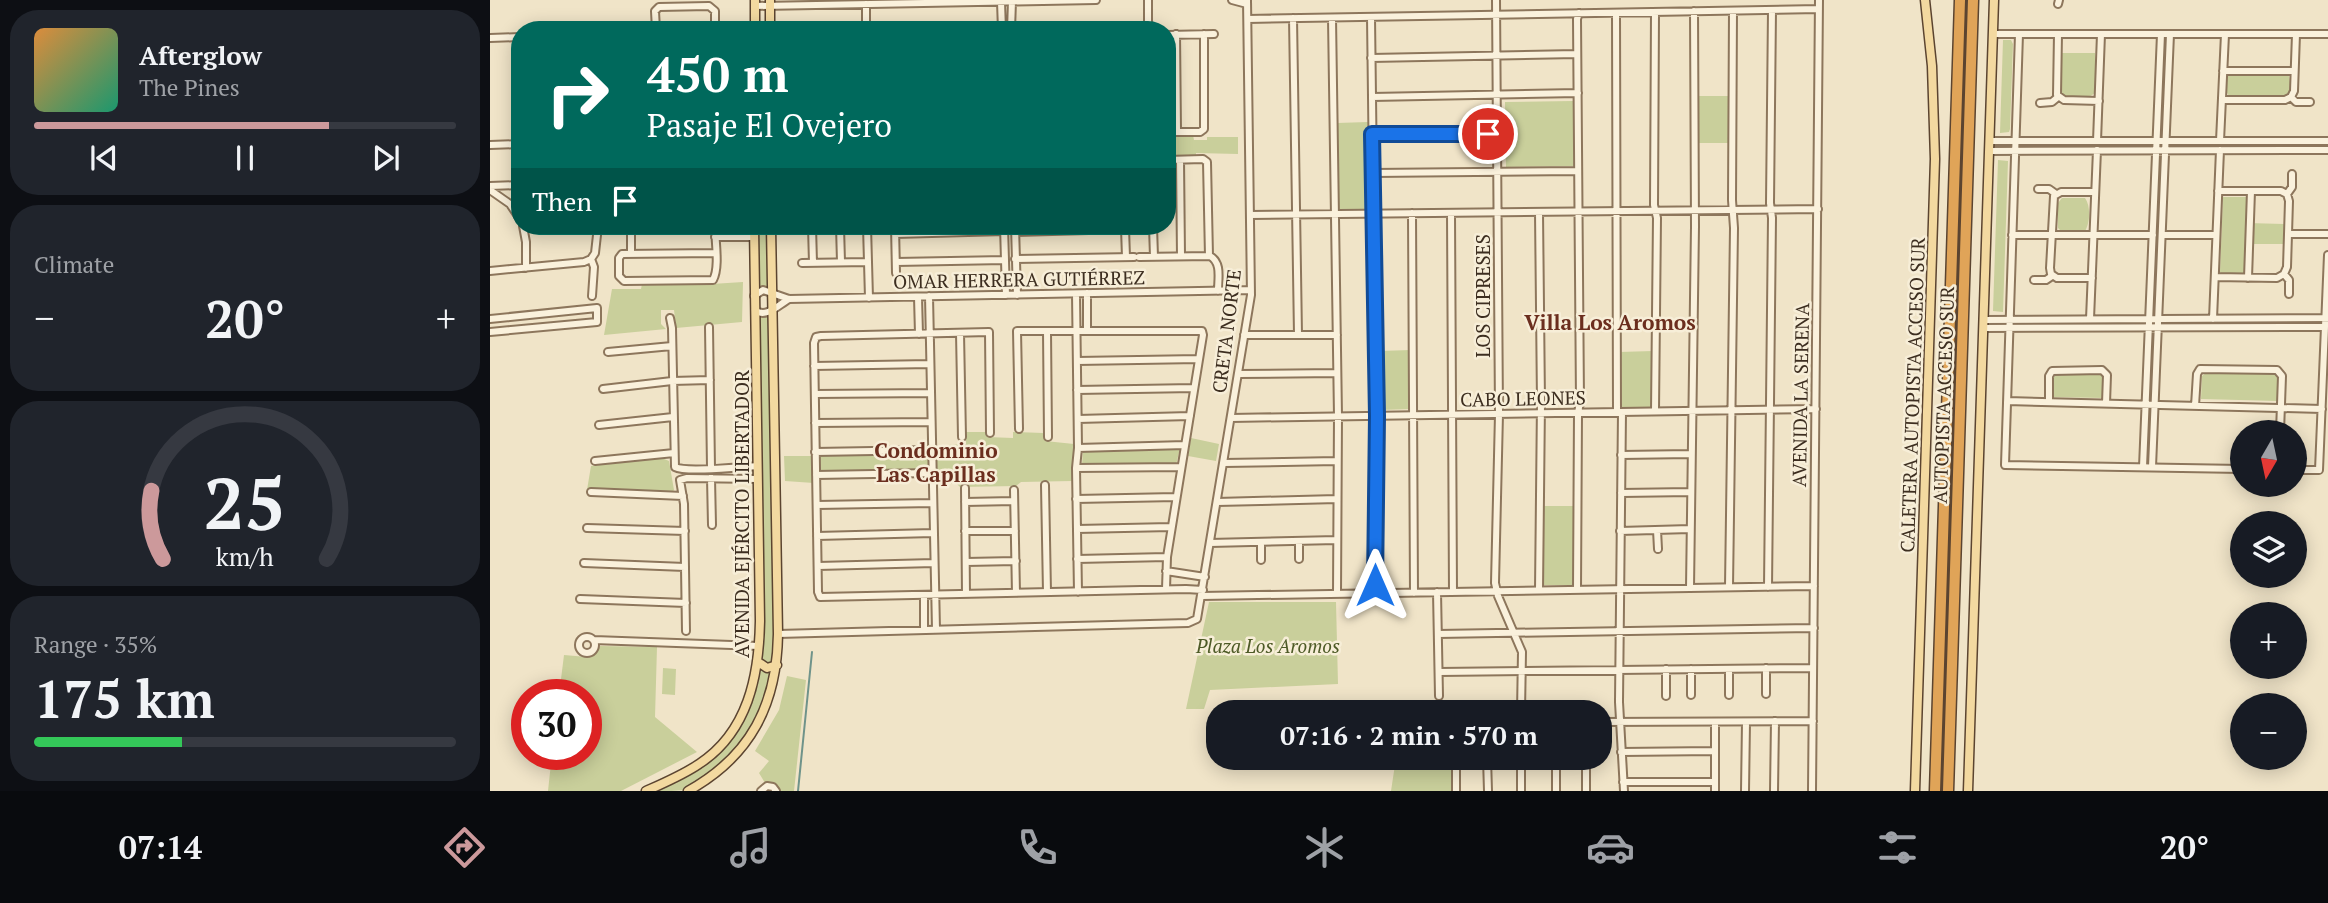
<!DOCTYPE html>
<meta charset="utf-8">
<style>
body{margin:0;font-family:"PT Serif",serif;background:#20242c;color:#f1f3f6;height:100vh;display:flex;flex-direction:column;font-size:26px;white-space:nowrap}
*{box-sizing:border-box;margin:0}
p{font-size:23px;color:#9ea1a6}
.icon{flex:none;width:38px;height:38px;fill:none;stroke:currentColor;stroke-width:2;stroke-linecap:round;stroke-linejoin:round}
.map{position:relative;flex:1;overflow:hidden}
.panel{display:flex;flex-direction:column;gap:10px;padding:10px;background:#0d0f14;width:490px}
.panel>*{flex:none}
.banner{position:absolute;left:21px;top:21px;width:665px;height:214px;border-radius:28px;box-shadow:0 4px 18px #0003;background:#00695c;color:#fff;overflow:hidden}
.needle{width:46px;rotate:189deg}
.tools{position:absolute;left:1740px;top:420px;display:grid;gap:14px}
.tools a{display:grid;place-items:center;width:77px;height:77px;border-radius:50%;background:#171b24;box-shadow:0 4px 18px #0003;font-size:35px}
.speed{position:absolute;left:21px;top:679px;display:flex;gap:14px;font-size:35px;font-weight:700;text-align:center}
.speed>*{display:grid;place-content:center;width:91px;height:91px;border-radius:50%;background:#171b24;box-shadow:0 4px 18px #0003;line-height:1}
.speed .limit{border:10px solid #d22;background:#fff;color:#111}
.pin{position:absolute;display:grid;place-items:center;width:60px;height:60px;color:#fff;margin:-30px;border:4px solid #fff;border-radius:50%;box-shadow:0 2px 7px #0007}
.me{position:absolute;width:77px;margin:-38px;rotate:0deg;stroke-linejoin:round;filter:drop-shadow(0 0 5px #0008)}
.turn{display:flex;align-items:center;gap:24px;height:147px;padding:0 21px;font-size:32px}
.turn .icon{width:91px;height:91px;stroke-width:2.5}
.turn b{display:block;font-size:49px;line-height:60px}
.then{display:flex;align-items:center;height:66px;padding:0 21px;background:#0003;gap:14px;font-size:26px}
.big{font-size:52px;font-weight:600;line-height:1.1}
.panel .widget{flex:1;display:flex;flex-direction:column;justify-content:center;gap:10px;min-width:0;padding:0 24px;border-radius:28px;background:#20242c}
.panel .dial{align-items:center;gap:0}
.dial svg{height:182px;overflow:visible;fill:none;stroke:#363941;stroke-width:7;stroke-linecap:round;text-anchor:middle}
.dial text{fill:#f1f3f6;stroke:none}
.song{display:flex;align-items:center;gap:21px}
.cover{width:84px;height:84px;border-radius:10px;background:linear-gradient(135deg,hsl(30 70% 55%),hsl(160 70% 35%))}
.played{height:7px;border-radius:4px;background:linear-gradient(90deg,#cc999b 70%,#363941 70%)}
.keys{display:flex;justify-content:space-around;direction:ltr}
.heat{display:flex;justify-content:space-between;align-items:center;font-size:38px;direction:ltr}
.charge{height:10px;border-radius:5px;background:linear-gradient(90deg,#34c759 35%,#363941 0)}
.trip{position:absolute;left:716px;top:700px;width:406px;height:70px;border-radius:28px;background:#171b24;box-shadow:0 4px 18px #0003;font-weight:600;line-height:70px;text-align:center}
.tabs{display:flex;height:112px;justify-content:space-around;align-items:center;background:#090b0e;color:#9ea1a6}
.tabs .icon{width:49px;height:49px}
.tabs .selected{color:#cc999b}
.tabs b{font-size:32px;color:#f1f3f6}
main{display:flex;flex:1;min-height:0}
.map>svg:first-child{display:block}
.green{fill:#c9cf9b}
.lines{fill:none;stroke-linecap:round;stroke-linejoin:round}
.stream{stroke:#6f938a;stroke-width:2}
.minor-casing{stroke:#8d765c;stroke-width:10}
.major-casing{stroke:#5b4430;stroke-width:11}
.highway-casing{stroke:#5b4430;stroke-width:13}
.minor{stroke:#faf1dc;stroke-width:6}
.major{stroke:#f3d9a0;stroke-width:8}
.highway{stroke:#e0a458;stroke-width:10}
.route-casing{stroke:#114b97;stroke-width:18}
.route{stroke:#1a73e8;stroke-width:12}
.labels{text-anchor:middle;dominant-baseline:central;stroke-width:5;stroke-linejoin:round;paint-order:stroke}
.street-label{font-size:19px;fill:#3d2e20;stroke:#f7eed8}
.park-label{font-size:19px;font-style:italic;fill:#4d5a26;stroke:#f7eed8}
.neighbourhood-label{font-size:21px;font-weight:bold;fill:#6b2e1e;stroke:#f7eed8}
</style>
<main>
<section class="panel">
<div class="widget">
<div class="song"><i class="cover"></i><div><b>Afterglow</b><p>The Pines</p></div></div>
<div class="played"></div>
<div class="keys"><svg class="icon" aria-label="previous" viewBox="0 0 24 24"><path d="M18 5L8 12l10 7zM5 5v14"/></svg><svg class="icon" aria-label="pause" viewBox="0 0 24 24"><path d="M8 5v14M16 5v14"/></svg><svg class="icon" aria-label="next" viewBox="0 0 24 24"><path d="M6 5l10 7-10 7zM19 5v14"/></svg></div>
</div>
<div class="widget"><p>Climate</p>
<div class="heat"><a>−</a><b class="big">20°</b><a>+</a></div>
</div>
<div class="widget dial"><svg viewBox="0 0 100 80">
<path d="M14 69A42 42 0 1 1 86 69"/>
<path d="M14 69A42 42 0 0 1 9 39" stroke="#cc999b"/>
<text x="50" y="56" font-size="32" font-weight="700">25</text>
<text x="50" y="72" font-size="11">km/h</text>
</svg></div>
<div class="widget"><p>Range · 35%</p><b class="big">175 km</b><div class="charge"></div></div>
</section>
<div class="map">
<svg width="1838" height="791" viewBox="0 0 1838 791">
<rect width="100%" height="100%" fill="#f0e4c8"/>
<path class="green" d="M1513,40h8l2,4 -3,85 -1,3 -9,1z
M1572,53h33v40l-6,4 -26,-1 -2,-3z
M1737,73l61,1c3,6 3,17 -2,22h-57l-3,-5z
M1208,96h31l-1,47h-31z
M1083,101l1,65 -68,1 -1,-65z
M878,122l3,87 -2,3h-28l-2,-3 -2,-86z
M677,135h26l1,5h13v-3h31v17l-42,-1v3l-29,1z
M1508,160l10,1 -5,151 -10,-1z
M1733,197h25l-1,26 37,1 -1,20h-36l-2,30h-23l-2,-2z
M1572,198h23c6,8 5,25 0,33l-25,-1 -2,-2v-25z
M268,226h10v63h-11z
M253,282l-1,40 -66,6 -2,-18h-13v14l5,5 -62,6 8,-46h29l1,-5 54,1z
M278,315l7,332 -2,19 -11,-2 1,-26 -5,-322z
M921,350l1,59 -33,1v-59z
M1163,351l-1,57h-33v-56z
M1783,372l5,6 -1,23 -76,-2 1,-23 4,-3z
M1567,374h43l4,3 -1,21 -50,-1 1,-20z
M476,432h20l1,5 26,1v-6l30,1 2,8 29,3 -2,37 -51,1 -5,4 -56,1 -3,-3h-22l-1,-35h13l1,-4 18,-1z
M701,438l28,6 -3,17 -28,-5z
M690,448l-4,17 -94,1 1,-16z
M440,453l-1,18 -109,2v-19z
M294,456h29l1,27 -29,-2z
M172,458l7,3 5,29 -3,4 -84,-4 4,-24z
M1052,506h32l1,79h-32z
M719,602h127l2,82 -128,6 -6,19h-18z
M110,646l57,1 -2,70 42,35 -76,39h-73l4,-37h34v-59h-27l5,-40 23,2 8,-2z
M173,668l13,1 -1,26 -13,-1z
M271,669l7,4 5,-1c-10,40 -29,73 -61,100 -9,6 -17,14 -28,18 -7,1 -18,1 -27,1 57,-27 93,-57 104,-122z
M297,676l19,4 -12,111h-16l-8,-7 -5,-1 -6,-10 10,-12 -14,-10 24,-41z
M906,758h56v33h-61z"/>
<g class="lines">
<path class="stream" d="M308,791l14,-139"/>
<defs>
<path id="minor" d="M658,0v30
M742,0l15,4
M1006,0l3,414 -4,169 3,13 24,56 -1,60
M511,2l1,28
M376,4v26
M1568,4l1,-4
M265,6l341,-6
M1126,13l1,399
M881,17l5,399 -1,177
M803,18l5,317
M842,18l6,398 -1,178
M758,19l571,-10
M630,27v3
M404,28v2
M131,30v-2
M166,30l-1,-19 4,-4 50,-1 6,5v19
M521,30l1,-29
M686,34l1,98
M1503,34h335
M1529,34l-14,431 237,4
M1568,34l-1,61 7,5 35,1
M677,35l47,-1
M0,38l30,-1
M881,58l206,-4
M1733,71h71
M882,97l206,-4
M1801,97l5,5h14
M1732,100h63l6,-3 3,-6 2,-57
M1550,103l12,-1 6,-5
M677,132h33l4,-3v-95
M882,134l125,-1
M1500,141h338
M1607,141l4,-107
M1730,141l5,-107
M0,145l30,-1
M1499,151l339,-1
M677,160l36,-1 4,3 2,94
M690,160l1,96
M883,173l205,-2
M0,186l30,-1
M1548,189h11l7,5
M0,190l20,14 10,15
M1797,194l5,-7v-13
M922,213l2,380
M961,213l2,379
M760,215l568,-6
M33,226l3,16v26
M225,226c0,15 5,41 -2,54l-89,1 -5,-5v-18l3,-4 93,-1
M322,226l1,37
M350,226l1,36
M377,226l2,72
M405,226l1,47
M514,226l2,69
M525,226l2,69
M663,226l1,31
M635,228l1,29
M525,232l110,-3
M405,234l110,-3
M1798,234h40
M1522,235h141
M1672,235h54
M225,237h39
M141,253v-23l4,-4h57
M649,257l71,-1c12,7 8,22 8,35
M525,259l119,-2
M406,262l109,-2
M312,263l66,-1
M0,271l94,-9 7,-3
M1794,274l5,6v14
M1725,277l62,1 7,-4 3,-7 2,-66 -2,-7 -6,-3h-63
M1602,278h-35l-6,-4 -1,-6 4,-72 7,-4h34
M1758,278l3,-87
M1544,280h12l6,-4
M597,293v38
M586,294l2,154 -2,20 2,124
M102,296l2,-29 -3,-8 4,-6 3,-27
M264,296l9,-6 26,9 462,-9
M439,296l7,333
M428,297l1,37
M265,310c11,9 23,-5 34,-11
M180,318l2,10 3,139c11,6 65,0 82,-1
M0,319l107,-11v14l-107,10
M1600,319l7,-169
M1723,319l7,-169
M1493,320l345,-2
M219,327l2,141
M1493,328l342,-1
M557,331l1,106
M470,333l2,104
M754,335h93
M118,352l64,-6
M587,361l122,-2
M324,366l116,-2
M748,374l99,-1
M113,389l69,-8 38,-1
M587,390l117,-2
M325,394l116,-1
M1517,401l315,8
M1559,402v-26l3,-5 50,-1 5,5 -1,28
M1705,406l2,-32 3,-5 77,1 5,6 -2,56
M1165,411l2,-193 -3,-13 1,-193
M1132,412l-3,290 5,89
M741,418l585,-9
M588,419l112,-3
M325,423l116,-1
M109,425l74,-8
M529,429l-2,-98h185l1,4 -36,222 -1,32
M500,433l-1,-101 -168,4 -5,1 -2,6 4,249 2,5 366,-8 17,1
M588,448l107,-3
M325,452l117,-2
M1131,455l70,-1
M105,461l79,-8
M734,463l113,-2
M1653,467l18,-433
M1662,467l18,-433
M586,468l104,-1
M1804,470h25l9,-215
M326,475l116,-2
M221,478l1,47
M555,485l2,107
M475,488l1,106
M524,490l2,103
M101,492l92,4
M1131,493l70,-1
M586,499l100,-2
M475,502l49,-1
M727,502l120,-3
M327,505l116,-2
M97,528l98,3
M587,529l94,-2
M1167,530l1,19
M475,531h50
M1130,531l70,-2
M327,536l116,-3
M809,541v18
M771,542v18
M720,543l127,-3
M587,559l90,-2
M476,562l50,-1
M94,563l101,4
M328,566l116,-3
M676,571l39,6
M1239,587l5,-359 -2,-28 1,-189
M1278,587l4,-369 -2,-15 2,-193
M1200,588l5,-362 -1,-215
M1049,590l2,-188 -2,-190
M1087,590l1,-177 2,-11 -3,-383 2,-6
M947,592l2,104
M434,596v33
M712,596l612,-10
M90,599l106,4
M196,631l-2,-127 -4,-24 7,-2 70,1
M288,634l410,-11 9,-4 54,-324 -4,-295
M948,634l376,-6
M89 645a8 8 0 1 1 16 0a8 8 0 1 1-16 0Z
M104,640l165,6
M1176,669v27
M1201,669v26
M1239,669v26
M949,672l374,-4
M1276,694v-26
M1110,722l213,-1
M1131,752l94,-1
M966,758v33
M997,758l1,33
M1031,758v33
M1133,782h92
M271,791l6,-5 6,1 3,4
M1066,791v-33
M1096,791v-33
M1225,791v-69
M1255,791l1,-69
M1284,791l1,-70
M1322,791l7,-791"/>
<path id="major" d="M280,0v30
M265,30v-30
M268,662l9,6 10,-3
M156,791c18,-8 37,-16 53,-27 49,-32 60,-88 61,-143l-6,-395
M198,791c63,-35 89,-87 90,-157l-7,-408
M1425,791l20,-632 -3,-93 -7,-66
M1478,791l26,-791"/>
<path id="highway" d="M1445,791l25,-791
M1458,791l25,-791"/>
</defs>
<use href="#minor" class="minor-casing"/>
<use href="#major" class="major-casing"/>
<use href="#highway" class="highway-casing"/>
<use href="#minor" class="minor"/>
<use href="#major" class="major"/>
<use href="#highway" class="highway"/>
</g>
<g class="lines">
<defs>
<path id="route" d="M885,585l2,-169 -5,-282h116"/>
</defs>
<use href="#route" class="route-casing"/>
<use href="#route" class="route"/>
</g>
<g class="labels">
<g class="street-label">
<text transform="translate(529 279) rotate(-1)">OMAR HERRERA GUTIÉRREZ</text>
<text transform="translate(992 296) rotate(-90)">LOS CIPRESES</text>
<text transform="translate(736 331) rotate(-83)">CRETA NORTE</text>
<text transform="translate(1310 395) rotate(-89)">AVENIDA LA SERENA</text>
<text transform="translate(1422 395) rotate(-88)">CALETERA AUTOPISTA ACCESO SUR</text>
<text transform="translate(1453 395) rotate(-88)">AUTOPISTA ACCESO SUR</text>
<text transform="translate(1033 398) rotate(-1)">CABO LEONES</text>
<text transform="translate(251 514) rotate(-90)">AVENIDA EJÉRCITO LIBERTADOR</text>
</g>
<g class="park-label">
<text x="778" y="645">Plaza Los Aromos</text>
</g>
<g class="neighbourhood-label">
<text x="1120" y="322">Villa Los Aromos</text>
<text x="446" y="450">Condominio<tspan x="446" dy="24">Las Capillas</tspan></text>
</g>
</g>
</svg>
<div class="tools">
<a><svg class="needle" viewBox="-14 -14 28 28"><path d="M0-13l5 13h-10z" fill="#e53935"/><path d="M0 13l5-13h-10z" fill="#9ea1a6"/></svg></a>
<a><svg class="icon" aria-label="layers" viewBox="0 0 24 24"><path d="M12 4l9 5-9 5-9-5zM3 14l9 5 9-5"/></svg></a>
<a>+</a>
<a>−</a>
</div>
<div class="speed"><div class="limit">30</div></div>
<div class="pin" style="left:998px;top:134px;background:#d93025"><svg class="icon" aria-label="arrive" viewBox="0 0 24 24"><path d="M6 21V4h12l-3 4 3 4H6"/></svg></div>
<svg class="me" style="left:885px;top:585px" viewBox="-20 -20 40 40"><path d="M0-17L14 15 0 8-14 15z" fill="#1a73e8" stroke="#fff" stroke-width="4"/></svg>
<div class="trip">07:16 · 2 min · 570 m</div>
<div class="banner">
<div class="turn"><svg class="icon" aria-label="right" viewBox="0 0 24 24"><path d="M7 20v-9h11M14 6l5 5-5 5"/></svg><div><b>450 m</b>Pasaje El Ovejero</div></div>
<div class="then">Then<svg class="icon" aria-label="arrive" viewBox="0 0 24 24"><path d="M6 21V4h12l-3 4 3 4H6"/></svg></div>
</div>
</div>
</main>
<nav class="tabs">
<b>07:14</b>
<svg class="icon selected" aria-label="directions" viewBox="0 0 24 24"><path d="M12 3l9 9-9 9-9-9zM9 14v-3h6M13 9l2 2-2 2"/></svg>
<svg class="icon" aria-label="music" viewBox="0 0 24 24"><path d="M9 18V5l10-2v13"/><circle cx="6" cy="18" r="3"/><circle cx="16" cy="16" r="3"/></svg>
<svg class="icon" aria-label="phone" viewBox="0 0 24 24"><path d="M5 4h4l2 5-3 2q2 4 5 5l2-3 5 2v4C11 20 4 13 5 4z"/></svg>
<svg class="icon" aria-label="climate" viewBox="0 0 24 24"><path d="M12 3v18M4 7l16 10M4 17L20 7"/></svg>
<svg class="icon" aria-label="car" viewBox="0 0 24 24"><path d="M5 17H2v-5l4-1 3-4h7l3 4 3 1v5h-3M9 17h6M6 11h13"/><circle cx="7" cy="17" r="2"/><circle cx="17" cy="17" r="2"/></svg>
<svg class="icon" aria-label="filters" viewBox="0 0 24 24"><path d="M4 7h16M4 17h16"/><circle cx="9" cy="7" r="2"/><circle cx="15" cy="17" r="2"/></svg>
<b>20°</b>
</nav>
